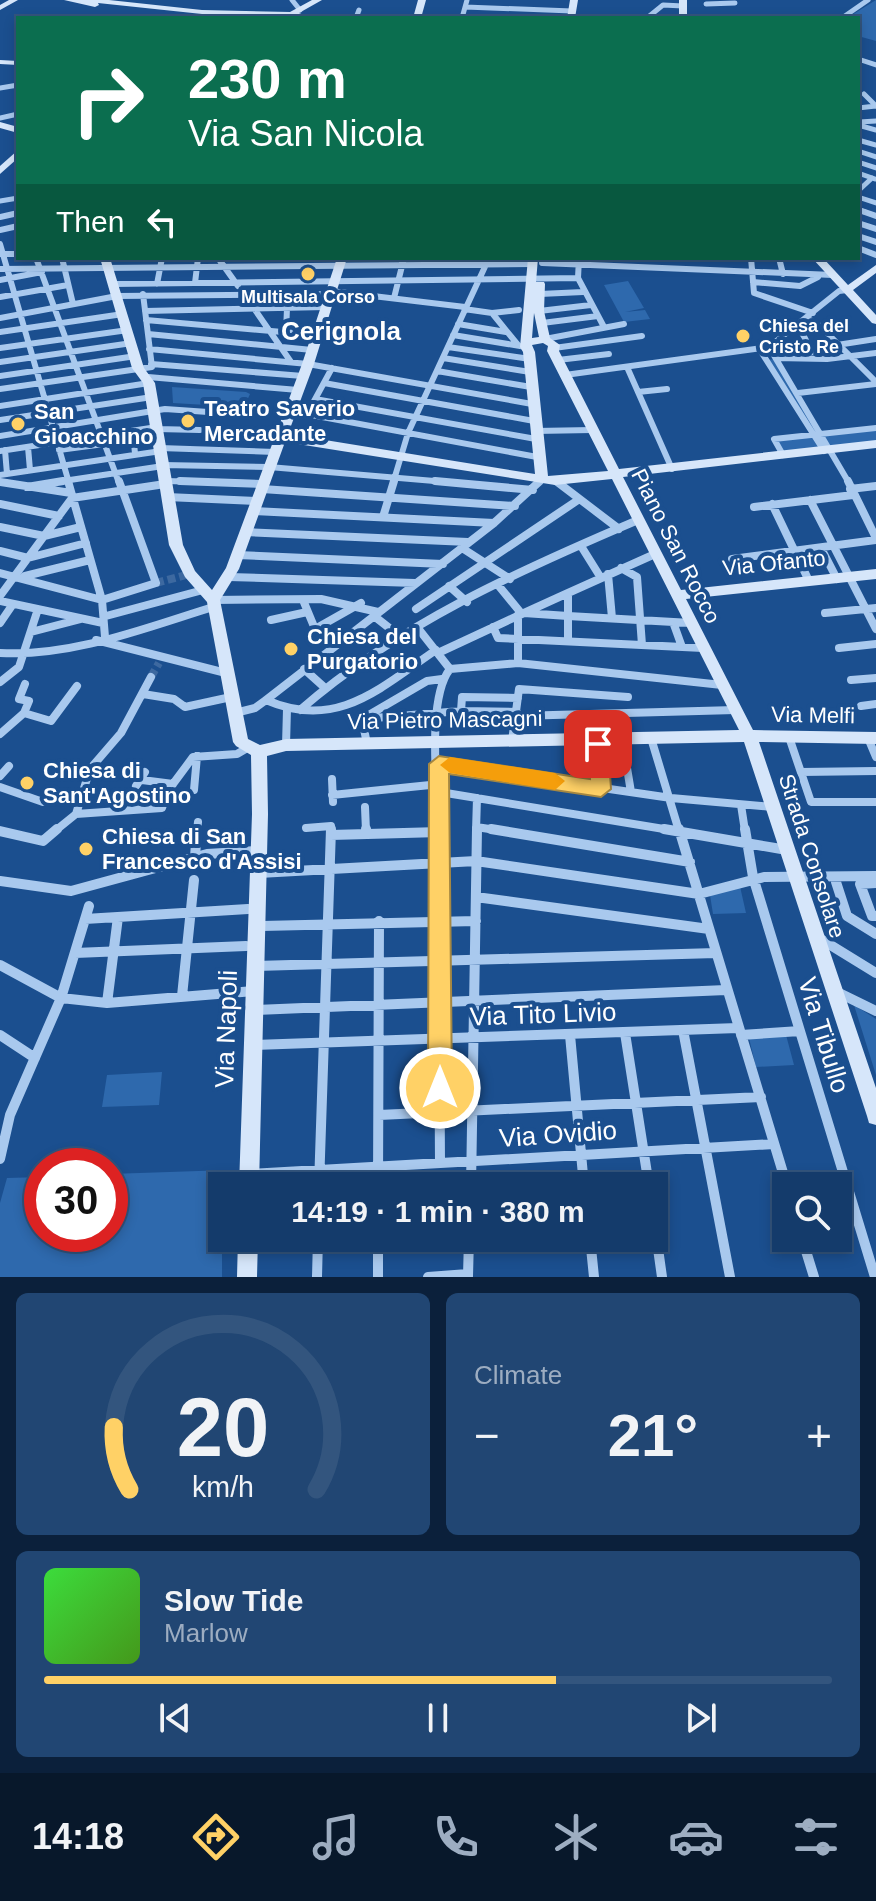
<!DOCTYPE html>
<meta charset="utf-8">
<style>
body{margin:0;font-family:Arial,sans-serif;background:#214673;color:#f1f3f6;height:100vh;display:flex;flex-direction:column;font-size:30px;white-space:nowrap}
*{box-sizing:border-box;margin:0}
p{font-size:26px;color:#9dadc1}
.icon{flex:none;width:44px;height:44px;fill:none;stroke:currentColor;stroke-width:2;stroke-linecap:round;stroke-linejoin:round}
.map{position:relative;height:1277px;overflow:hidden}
.drawer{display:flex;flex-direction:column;gap:16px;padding:16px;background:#0b203b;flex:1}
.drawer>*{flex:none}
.hud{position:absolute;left:16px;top:16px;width:844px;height:244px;border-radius:0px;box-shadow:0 4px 12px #0003,0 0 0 2px #33557e;background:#0b6e4f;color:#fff;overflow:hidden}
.tools{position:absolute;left:772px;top:1172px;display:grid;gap:16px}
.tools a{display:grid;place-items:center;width:80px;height:80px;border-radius:0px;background:#143b6b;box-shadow:0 4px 12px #0003,0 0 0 2px #33557e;font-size:40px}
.speed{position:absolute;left:24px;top:1148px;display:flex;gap:16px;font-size:40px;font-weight:700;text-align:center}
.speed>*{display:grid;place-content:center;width:104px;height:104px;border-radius:50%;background:#143b6b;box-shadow:0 4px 12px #0003,0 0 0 2px #33557e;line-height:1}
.speed .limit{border:12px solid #d22;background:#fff;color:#111}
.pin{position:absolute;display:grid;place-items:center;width:68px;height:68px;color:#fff;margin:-34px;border-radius:16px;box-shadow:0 4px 12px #0006}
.me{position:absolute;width:88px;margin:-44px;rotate:0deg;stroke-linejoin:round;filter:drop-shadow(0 0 6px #0008)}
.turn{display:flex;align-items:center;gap:28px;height:168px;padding:0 40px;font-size:36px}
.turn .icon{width:104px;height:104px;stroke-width:2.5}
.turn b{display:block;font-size:56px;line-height:68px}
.then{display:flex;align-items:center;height:76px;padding:0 40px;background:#0003;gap:16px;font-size:30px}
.big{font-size:60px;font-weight:700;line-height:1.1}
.drawer .card{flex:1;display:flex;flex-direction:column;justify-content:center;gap:12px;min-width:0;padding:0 28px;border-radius:12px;background:#214673}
.drawer .dial{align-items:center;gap:0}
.dial svg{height:208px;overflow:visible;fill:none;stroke:#33557e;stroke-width:7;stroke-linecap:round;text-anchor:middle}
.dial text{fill:#f1f3f6;stroke:none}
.song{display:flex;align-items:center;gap:24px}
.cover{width:96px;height:96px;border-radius:12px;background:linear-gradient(135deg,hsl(120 70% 55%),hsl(100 70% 35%))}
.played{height:8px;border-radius:4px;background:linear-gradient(90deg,#ffd166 65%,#33557e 65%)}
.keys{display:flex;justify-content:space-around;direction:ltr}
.heat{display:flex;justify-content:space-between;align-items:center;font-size:44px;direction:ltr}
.drawer .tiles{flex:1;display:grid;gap:16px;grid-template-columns:1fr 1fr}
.card:last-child{grid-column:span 2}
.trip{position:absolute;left:208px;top:1172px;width:460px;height:80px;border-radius:0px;background:#143b6b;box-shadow:0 4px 12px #0003,0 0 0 2px #33557e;font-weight:700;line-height:80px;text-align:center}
.dock{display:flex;height:128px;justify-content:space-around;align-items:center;background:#08182b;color:#9dadc1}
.dock .icon{width:56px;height:56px}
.dock .active{color:#ffd166}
.dock b{font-size:36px;color:#f1f3f6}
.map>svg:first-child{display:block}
.green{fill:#2e69ad}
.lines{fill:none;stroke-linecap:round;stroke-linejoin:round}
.street-tunnel{stroke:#3d69a0;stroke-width:8;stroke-dasharray:8 4;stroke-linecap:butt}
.street-far3{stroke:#a9c9ee;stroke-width:5}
.street-far2{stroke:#a9c9ee;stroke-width:6}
.street-far1{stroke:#a9c9ee;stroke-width:8}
.street{stroke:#a9c9ee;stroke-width:10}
.secondary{fill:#d6e6fa;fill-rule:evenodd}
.route{fill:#ffd166;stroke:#a68842;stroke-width:2}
.slow{fill:#f59e0b}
.poi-dot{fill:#ffd166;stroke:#1b4f8f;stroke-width:3}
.labels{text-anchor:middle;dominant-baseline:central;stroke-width:8;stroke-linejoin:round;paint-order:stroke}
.far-poi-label{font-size:18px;font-weight:bold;fill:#fff;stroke:#1b4f8f}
.poi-label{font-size:22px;font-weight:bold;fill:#fff;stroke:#1b4f8f;text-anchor:start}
.street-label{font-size:22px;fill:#fff;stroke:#1b4f8f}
.far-district-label{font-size:26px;font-weight:bold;fill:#fff;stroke:#1b4f8f}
.near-street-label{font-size:26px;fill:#fff;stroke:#1b4f8f}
</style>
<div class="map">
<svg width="876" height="1277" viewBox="0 0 876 1277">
<rect width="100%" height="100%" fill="#1b4f8f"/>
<path class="green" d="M876,0v41l-18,-5v-18h-11z
M628,281l16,27 -19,4 20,-2 5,9 -26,3 -20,-37z
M776,359l46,74 54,-5v16l-93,11 -9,-16 39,-4 -47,-75z
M172,387l74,5 4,2 -5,11 -5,2 -67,-4z
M739,882l7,31 -33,1 -3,-19z
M854,1005l22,14v57v-1z
M786,1035l8,30 -38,2 -7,-29z
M162,1072l-3,33 -57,2 5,-32z
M228,1170l-1,16h-5v91h-222v-74l7,-25 35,-1v57h68v-60z"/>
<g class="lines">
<path class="street-tunnel" d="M156,583l30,-8
M151,677l8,-14"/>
<path class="street-far3" d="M292,0l8,10
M706,4l29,-1
M465,7l107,4
M356,18l3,-8
M462,18l5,-18
M647,18l16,-13 20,1
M842,18l26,-18
M858,59l18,6
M0,88l18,-3
M864,94l12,12
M858,108l18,-2
M0,118l18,-4
M859,122l17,-1
M858,125l18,5
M858,140l18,5
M858,151l18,6
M858,162l18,6
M858,173l17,6
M858,191l14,-13
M858,197l18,6
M0,201l18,-3
M858,210l7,2"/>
<path class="street-far2" d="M859,210l17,6
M0,217l18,-4
M858,223l18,6
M0,230l18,-4
M858,236l18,6
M0,244l69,239
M858,248l18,7
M0,254h18
M36,258l83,225
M62,258l11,46
M218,258l20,28
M579,258l-1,20 26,49
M751,258l3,35 59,20
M779,258l4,16
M542,263l291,12
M0,269l533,-5
M0,280l42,-8
M753,282l47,4 18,-9
M195,283l3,-25
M113,284l465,-6
M157,284l5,-26
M331,291l134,16
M540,294l43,-2
M0,297l68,-12
M394,298l10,-40
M253,307l38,55
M464,309l28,4 26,32
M145,311l181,-4
M539,311l52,-6
M492,313l27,-3
M0,318l117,-22 213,-2
M807,318l13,8 56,56
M146,320l171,15
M542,323l56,-7
M458,324l48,8
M798,325l14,27
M0,332l123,-18
M286,332l1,-24
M148,334l164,16
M453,335l73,12
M545,339l79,-15
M448,347l82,12
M769,347l80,136
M0,348l128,-18
M554,348l88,-12
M149,349l159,15 224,40
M811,349l65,-10
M760,350l64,101
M443,358l87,14
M776,358l51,1 49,-6
M558,360l51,-6
M0,362l132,-19
M151,364l152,12
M627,367l45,102
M437,371l94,16
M565,375l204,-28 70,-56 8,-1
M0,376l136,-20
M148,377l150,13
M324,383l210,38
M0,389l152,-22 -9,-73
M638,392l29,-3
M798,393l78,-9
M315,399l221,40
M0,406l149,-23
M290,411l247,46
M307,414l25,-46
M0,420l152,-23
M157,429l43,1
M133,431l2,23
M535,431l57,-1
M0,436l165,-27 43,3
M28,447l2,23
M160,448l115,4
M5,450l2,24
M59,450l45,-6
M0,451l157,-24
M783,455l-9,-16 102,-11
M163,465l106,2 189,16
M0,475l161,-24
M165,481l80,2
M555,481l3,2
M0,482l9,1
M50,483l113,-17
M393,483l15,-50 81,-175
M538,483l4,-5"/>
<path class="street-far1" d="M68,481l34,119 3,37
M180,481l83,3
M435,481l98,9
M556,481l63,48
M848,481l28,57
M0,482l71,11
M27,487l36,-6
M262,489l253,17
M850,489l26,-3
M167,497l90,4
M810,500l66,129
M0,504l59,12
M772,504l37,77
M754,507l99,-12
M253,511l241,12
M383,517l11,-36
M0,527l44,9 37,-9
M245,532l223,10
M581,546l20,32
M462,548l48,31
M821,548l16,31
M0,551l28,7 58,-15
M237,555l206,9
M732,559l144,-19
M621,568l16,9 5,68
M0,573l102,27
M608,574l4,44
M25,576l65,-16
M229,577l186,6
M498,585l23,28
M449,586l18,16
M568,593l87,-39
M568,593v23l-44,-3z
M0,596l72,-98 93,-14
M102,600l54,-17 -37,-102
M213,600l108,-1 57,13
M303,600l12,29 46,-26
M0,601l103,22
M416,609l162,-109
M521,613h3
M825,613l51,-5
M518,615v48
M106,616l97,-26
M374,616l28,22
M271,620l36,-8
M673,622l9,25
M0,623l13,-19
M417,627l33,42
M493,627l5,11 205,10
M31,632l50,-13
M96,640l130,33
M568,641v-25l123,7
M839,648l37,-4
M0,653c72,4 145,-25 213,-46
M438,653l86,-40
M304,669l20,18
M851,680l25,-2
M0,682l19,-15 19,-58
M143,694l31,5 11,8 46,-10
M266,700c71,31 114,-12 170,-50
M861,706l15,-2
M300,710c99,-86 218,-139 338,-190
M461,711l1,-14 56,1
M24,713l27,8 26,-35
M235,713l20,-5 11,-8 228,-177 46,-42
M517,716l218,-6
M362,719l99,-8 56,1
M0,734l24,-21 5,-12 -10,-2 6,-15
M789,737l22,65h65
M651,738l28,93
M868,738l8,19
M512,741l7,-52 109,8
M367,744l-5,-25 65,-38 15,-2
M598,744l3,45
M623,744l8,48
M286,745l1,-36
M439,764l232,34 101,9
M801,772l75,-1
M0,776l9,-10
M332,779l1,23
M142,780l31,4
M136,786l9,-14
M0,787l43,15
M194,790l3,-34
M440,792l236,39
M332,795l108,-11
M741,805l4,26
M365,807l1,24
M76,814l86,-6 5,-16 26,-35 44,-3 12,-7
M76,814l14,-45 31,-36 30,-56
M476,827l27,4
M306,828l25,-2v5
M55,831l21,-17
M197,831l1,-9
M438,831c0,-39 -12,-132 12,-162l68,-6 204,22
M476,831l1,-33"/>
<path class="street" d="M366,829v5
M438,829l2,334
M491,829l199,33
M664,829l123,21
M679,829l108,357
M745,829l8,48 122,400
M0,831l43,10 14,-12
M331,835l109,-3
M195,857l2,-28
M259,873l217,-12 223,33 65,-17 112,-1
M0,881l71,10 136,-37 51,-3
M836,882l11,34 29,18
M876,883l-16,1 12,32h4
M476,897l233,32
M85,919l163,-10
M262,926l214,-5
M819,938l57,35
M75,953l171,-7
M0,965l61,33 46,5 147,-12
M256,966l460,-13
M837,992l39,19
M182,996l12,-116
M107,1003l11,-86
M256,1010l470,-20
M683,1030l47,247
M625,1033l24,153
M0,1035l35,23
M570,1035l14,151
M741,1035l59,-4
M254,1045l484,-17
M379,1115l382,-18
M0,1159l10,-44 51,-117 28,-92
M250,1174l524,-30
M319,1186l12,-357
M378,1186l1,-265
M471,1186l6,-357
M654,1220l8,57
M378,1238v39
M590,1238l4,39
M802,1238l12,39
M468,1276l1,-38
M317,1277l1,-39
M428,1277l40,-3"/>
<path class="secondary" d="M9,0h9l-18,10v-5z
M64,0h45l93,10 88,2 22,-12h10l-23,13 12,5 -109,-4 -104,-11 1,2 -4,2z
M418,0h8l-5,18h-8z
M570,0h8l-3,18h-8z
M679,0h8v18h-8z
M0,60l18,1v4l-18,-1z
M0,122l18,5v6l-18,-5z
M18,150v8l-18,16v-8z
M100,258h10l34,110 11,15 28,162 12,26 17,19 14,-22 76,-204 35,-106h10l-33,106 -26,70 247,40 -12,-122 -3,-5 8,-89h10l-2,24h8l1,2 -1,27 6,27 10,7 -1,6 60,118 257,-29v8l-253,29 58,113 195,-21v10l-190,20 67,131 123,2v12l-117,-2 117,346v37l-7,-2 -2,-7 -123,-374 -458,9 -19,5 1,58 -9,372h-20l13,-372 -1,-59 -15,-9 -3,-4 -26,-140 -22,-25 -16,-32 -26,-162 -11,-15zM534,313l5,24 -7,1zM543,343l5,3 -1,5 61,120 -60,5 -13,-124 -3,-7zM285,442l270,43 57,-6 127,251 -453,9 -26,6 -12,-6 -28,-139 19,-31z
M812,258h11l25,27 28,-20v8l-23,17 23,25v9l-4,-1z
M238,1238h20l-1,39h-20z"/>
</g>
<path class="route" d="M598,736l10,8 3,45 -10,8 -152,-23 3,314 -3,9 -9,3 -8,-3 -4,-9 1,-324 10,-8 151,23 -2,-35z"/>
<path class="slow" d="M450,757l105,16 10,8 -10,9 -105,-17 -10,-8z"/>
<g class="poi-dot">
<circle cx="308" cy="274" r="8"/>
<circle cx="743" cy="336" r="8"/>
<circle cx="188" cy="421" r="8"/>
<circle cx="18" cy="424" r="8"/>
<circle cx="291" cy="649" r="8"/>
<circle cx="27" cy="783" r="8"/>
<circle cx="86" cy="849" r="8"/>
</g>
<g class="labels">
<g class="far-poi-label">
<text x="308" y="297">Multisala Corso</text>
<text x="759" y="326" text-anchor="start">Chiesa del<tspan x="759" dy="21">Cristo Re</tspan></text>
</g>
<g class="poi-label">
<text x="204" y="408">Teatro Saverio<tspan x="204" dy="25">Mercadante</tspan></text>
<text x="34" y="411">San<tspan x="34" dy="25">Gioacchino</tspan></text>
<text x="307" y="636">Chiesa del<tspan x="307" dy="25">Purgatorio</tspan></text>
<text x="43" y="770">Chiesa di<tspan x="43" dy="25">Sant'Agostino</tspan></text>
<text x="102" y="836">Chiesa di San<tspan x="102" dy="25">Francesco d'Assisi</tspan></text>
</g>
<g class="street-label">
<text transform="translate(676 546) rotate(63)">Piano San Rocco</text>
<text transform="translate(774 563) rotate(-6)">Via Ofanto</text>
<text transform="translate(813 715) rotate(1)">Via Melfi</text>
<text transform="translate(445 720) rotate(-1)">Via Pietro Mascagni</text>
<text transform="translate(812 856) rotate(72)">Strada Consolare</text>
</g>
<g class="far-district-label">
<text x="341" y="331">Cerignola</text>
</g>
<g class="near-street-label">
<text transform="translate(543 1014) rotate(-2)">Via Tito Livio</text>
<text transform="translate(226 1029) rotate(-88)">Via Napoli</text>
<text transform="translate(824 1035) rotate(73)">Via Tibullo</text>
<text transform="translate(558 1134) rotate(-4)">Via Ovidio</text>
</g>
</g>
</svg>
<div class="tools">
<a><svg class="icon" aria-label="search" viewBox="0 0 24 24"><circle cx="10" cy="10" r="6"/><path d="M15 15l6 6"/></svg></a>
</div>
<div class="speed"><div class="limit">30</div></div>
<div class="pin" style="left:598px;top:744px;background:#d93025"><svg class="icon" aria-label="arrive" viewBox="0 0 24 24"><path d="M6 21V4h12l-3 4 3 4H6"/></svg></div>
<svg class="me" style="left:440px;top:1088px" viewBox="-20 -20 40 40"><circle r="17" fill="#ffd166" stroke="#fff" stroke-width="3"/><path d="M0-11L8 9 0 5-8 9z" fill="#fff"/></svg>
<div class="trip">14:19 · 1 min · 380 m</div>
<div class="hud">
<div class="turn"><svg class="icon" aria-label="right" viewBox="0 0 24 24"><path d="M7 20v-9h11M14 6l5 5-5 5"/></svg><div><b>230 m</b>Via San Nicola</div></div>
<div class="then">Then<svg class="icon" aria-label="left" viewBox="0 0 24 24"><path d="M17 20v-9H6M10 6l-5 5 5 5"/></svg></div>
</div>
</div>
<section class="drawer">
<div class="tiles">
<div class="card dial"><svg viewBox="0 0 100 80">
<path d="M14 69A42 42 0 1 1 86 69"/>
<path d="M14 69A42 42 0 0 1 8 45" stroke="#ffd166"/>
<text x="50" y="56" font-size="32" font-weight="700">20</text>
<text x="50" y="72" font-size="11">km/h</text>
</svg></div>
<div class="card"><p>Climate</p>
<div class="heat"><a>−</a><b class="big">21°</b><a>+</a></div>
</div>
<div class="card">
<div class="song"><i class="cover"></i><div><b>Slow Tide</b><p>Marlow</p></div></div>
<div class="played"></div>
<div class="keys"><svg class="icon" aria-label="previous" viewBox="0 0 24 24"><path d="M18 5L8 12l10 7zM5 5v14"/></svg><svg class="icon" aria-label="pause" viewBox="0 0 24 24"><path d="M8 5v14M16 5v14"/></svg><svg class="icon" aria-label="next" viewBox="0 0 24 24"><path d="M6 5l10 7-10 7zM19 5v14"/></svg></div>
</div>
</div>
</section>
<nav class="dock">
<b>14:18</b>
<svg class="icon active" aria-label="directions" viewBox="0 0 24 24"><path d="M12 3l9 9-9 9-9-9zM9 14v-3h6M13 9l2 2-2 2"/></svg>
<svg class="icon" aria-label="music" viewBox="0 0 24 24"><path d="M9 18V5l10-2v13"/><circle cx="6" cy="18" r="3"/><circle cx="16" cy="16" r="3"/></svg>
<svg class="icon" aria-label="phone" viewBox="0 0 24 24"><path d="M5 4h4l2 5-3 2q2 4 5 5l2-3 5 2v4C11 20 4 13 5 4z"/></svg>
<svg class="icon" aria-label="climate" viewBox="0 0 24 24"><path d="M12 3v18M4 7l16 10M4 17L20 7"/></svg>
<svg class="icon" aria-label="car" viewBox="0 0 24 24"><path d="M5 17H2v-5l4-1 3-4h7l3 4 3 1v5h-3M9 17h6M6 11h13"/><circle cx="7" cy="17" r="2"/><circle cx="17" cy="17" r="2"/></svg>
<svg class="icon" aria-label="filters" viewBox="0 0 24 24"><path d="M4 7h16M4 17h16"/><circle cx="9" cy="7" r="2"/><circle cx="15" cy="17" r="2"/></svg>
</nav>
